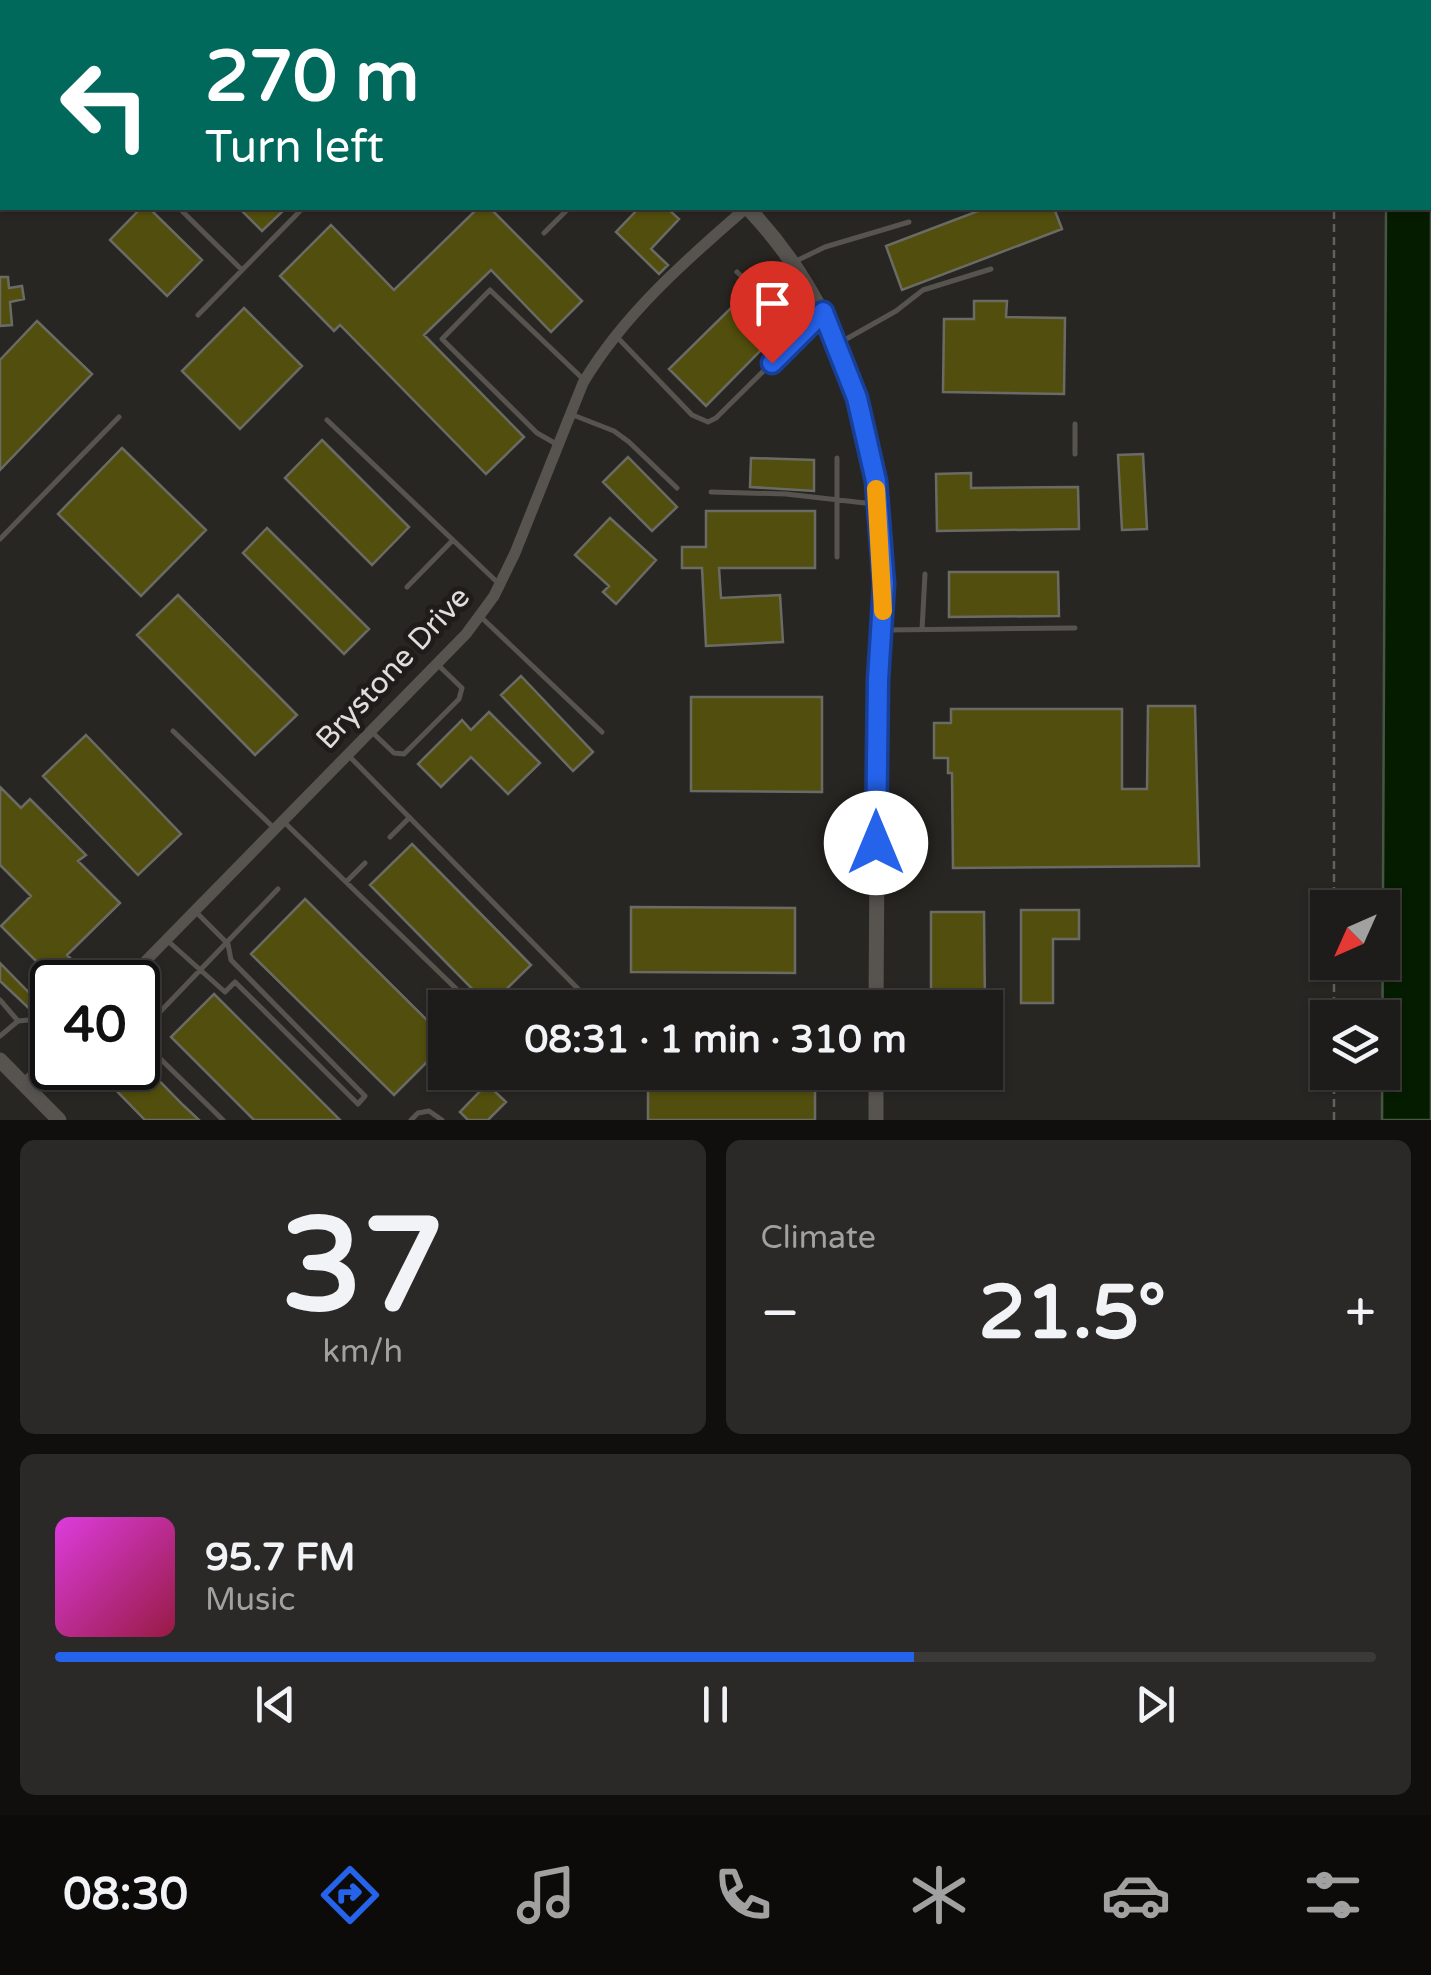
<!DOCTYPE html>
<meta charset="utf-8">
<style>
body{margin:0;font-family:"Varela Round",sans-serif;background:#2b2927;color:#f1f3f6;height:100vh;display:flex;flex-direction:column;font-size:38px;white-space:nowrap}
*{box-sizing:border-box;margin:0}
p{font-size:32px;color:#a1a1a2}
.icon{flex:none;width:55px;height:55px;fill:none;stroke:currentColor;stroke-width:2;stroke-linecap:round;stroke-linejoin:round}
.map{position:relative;height:1120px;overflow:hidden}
.panel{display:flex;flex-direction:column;gap:20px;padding:20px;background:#100f0e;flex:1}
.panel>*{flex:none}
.guide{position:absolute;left:0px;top:0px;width:1432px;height:210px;box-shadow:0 2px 8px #0004,0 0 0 2px #3c3a39;background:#00695c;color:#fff;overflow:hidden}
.needle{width:65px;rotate:225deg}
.tools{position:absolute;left:1310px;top:890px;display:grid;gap:20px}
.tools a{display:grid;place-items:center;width:90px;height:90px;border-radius:0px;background:#1e1c1a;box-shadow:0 2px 8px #0004,0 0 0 2px #3c3a39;font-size:50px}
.speed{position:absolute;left:30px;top:960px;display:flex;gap:20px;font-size:50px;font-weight:700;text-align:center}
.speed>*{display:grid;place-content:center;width:130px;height:130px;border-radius:50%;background:#1e1c1a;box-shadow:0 2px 8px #0004,0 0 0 2px #3c3a39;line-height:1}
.speed .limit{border:5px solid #111;border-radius:15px;background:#fff;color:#111}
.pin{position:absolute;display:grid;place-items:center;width:85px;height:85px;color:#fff;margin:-102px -42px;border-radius:50% 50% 50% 0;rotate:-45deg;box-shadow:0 0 10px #0007}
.pin .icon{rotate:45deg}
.me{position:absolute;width:110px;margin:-55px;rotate:0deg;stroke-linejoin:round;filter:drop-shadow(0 0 8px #0008)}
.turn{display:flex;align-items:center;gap:35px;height:210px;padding:0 40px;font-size:45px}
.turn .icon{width:130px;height:130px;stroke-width:2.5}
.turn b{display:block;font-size:70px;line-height:85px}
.big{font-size:75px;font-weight:800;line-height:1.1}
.panel .card{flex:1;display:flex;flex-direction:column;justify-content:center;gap:15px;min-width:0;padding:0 35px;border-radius:15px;background:#2b2927}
.panel .dial{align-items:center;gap:0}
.dial b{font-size:130px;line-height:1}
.song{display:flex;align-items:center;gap:30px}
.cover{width:120px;height:120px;border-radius:15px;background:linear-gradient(135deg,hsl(300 70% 55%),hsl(340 70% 35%))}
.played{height:10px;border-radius:5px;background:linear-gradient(90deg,#2563eb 65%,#3c3a39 65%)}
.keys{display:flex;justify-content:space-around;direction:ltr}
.heat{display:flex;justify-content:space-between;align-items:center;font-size:55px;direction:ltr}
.panel .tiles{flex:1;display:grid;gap:20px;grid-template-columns:1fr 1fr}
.card:last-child{grid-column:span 2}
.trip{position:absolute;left:428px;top:990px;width:575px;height:100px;border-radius:0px;background:#1e1c1a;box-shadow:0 2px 8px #0004,0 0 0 2px #3c3a39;font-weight:800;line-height:100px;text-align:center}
.tabs{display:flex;height:160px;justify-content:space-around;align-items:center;background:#0c0b0a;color:#a1a1a2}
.tabs .icon{width:70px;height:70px}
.tabs .on{color:#2563eb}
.tabs b{font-size:45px;color:#f1f3f6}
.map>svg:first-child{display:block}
.water{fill:#061c01;stroke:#475643;stroke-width:2.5}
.building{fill:#524e0d;stroke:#6b6b66;stroke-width:2.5}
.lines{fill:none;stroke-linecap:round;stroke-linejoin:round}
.path{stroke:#63615d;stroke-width:2.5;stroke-dasharray:8 5;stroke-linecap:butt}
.lane{stroke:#575450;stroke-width:5}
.street{stroke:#575450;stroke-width:11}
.secondary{stroke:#575450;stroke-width:15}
.route-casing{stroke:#184099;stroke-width:25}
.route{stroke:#2563eb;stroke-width:18}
.slow{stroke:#f59e0b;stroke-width:18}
.labels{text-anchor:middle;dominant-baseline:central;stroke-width:10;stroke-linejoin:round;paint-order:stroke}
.street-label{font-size:30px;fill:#e0dedc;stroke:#1f1c19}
</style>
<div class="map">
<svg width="1431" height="1120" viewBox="0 0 1431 1120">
<rect width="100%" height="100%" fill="#282622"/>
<path class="water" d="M1387,0h44v1120h-49l4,-912h44v-206z"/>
<path class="building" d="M141,208h8l53,52 -35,36 -57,-56z
M239,208h47l-24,23z
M478,208h12l92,93 -31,31 -60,-62 -67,65 100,102 -38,37 -146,-149 -6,6 -54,-55 51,-51 63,65z
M639,208h28l12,11 -28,30 17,16 -9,9 -43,-42z
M986,208h68l8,21 -160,61 -16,-44z
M0,277h8l1,11 13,-2 2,13 -14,3 2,23 -12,1z
M974,301h33l-1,16 59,1 -1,76 -121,-2 1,-73h30z
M733,306l36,36 -63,64 -37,-37z
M244,308l58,58 -62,63 -58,-58z
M37,321l55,53 -92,96v-110z
M322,440l87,87 -37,38 -87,-87z
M122,448l84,82 -65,66 -83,-82z
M1143,454l4,75 -25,1 -4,-75z
M628,457l49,50 -25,24 -49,-49z
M751,458l63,2v31l-64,-4z
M971,473v15l107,-1 1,42 -142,2 -1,-57z
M706,511h109v57h-96l2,30 59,-3 3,47 -77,4 -4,-78h-20v-21h24z
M610,518l46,42 -40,44 -13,-12 6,-6 -34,-31z
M267,528l102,101 -25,25 -101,-101z
M949,572h109l1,44 -110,1z
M178,595l119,120 -42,40 -118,-120z
M521,676l72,76 -20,19 -72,-76z
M691,697h131v95l-131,-1z
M1148,706h47l4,160 -246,2 -1,-95h-4v-15h-14v-35h17v-14h171v80h25z
M489,712l51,51 -32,31 -37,-37 -30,30 -23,-23 44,-44 9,10z
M86,735l95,99 -43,41 -95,-99z
M0,787l21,21 9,-9 56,56 -8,6 42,42 -53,52 11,11 -16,16h-5l-56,-56 30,-30 -31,-31z
M412,844l119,121 -42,41 -119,-121z
M305,899l140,139v6l-51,51 -143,-141z
M631,907l164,1v65l-164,-1z
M1021,910h58v29h-26v64h-32z
M931,912h53l1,94 -54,-1z
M0,963l42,43 -8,7 -34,-32z
M214,994l126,126h-86l-83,-83z
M138,1059l45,46 16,15h-54l-37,-38 14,-14h16z
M740,1072h75v48h-167v-38h92z
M487,1084l19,18 -18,18h-20l-8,-8z"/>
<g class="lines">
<path class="path" d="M1335,2v-2
M1334,908v-700
M1334,1018v-56
M1334,1120v-48"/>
<path class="lane" d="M481,0l3,2
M106,2l3,-2
M340,2l2,-2
M512,2l3,-2
M738,2l2,-2
M935,2l3,-2
M1061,2l2,-2
M179,208l63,62
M544,233l25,-25
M796,261l29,-14 84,-25
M737,272l64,63
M198,315l105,-107
M616,336l76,79 16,7 8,-4 105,-104
M841,342l55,-31 27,-21 68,-21
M573,415l41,16 15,11 48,46
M327,420l170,162
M558,445l-21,-12 -95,-94 48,-49 92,88
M1075,454v-30
M837,458v99
M711,492l75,2 88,10
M0,539l119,-122
M407,587l45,-46
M481,617l121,115
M886,630l189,-2
M922,630l3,-56
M173,731l101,97
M373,733l21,20 10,1 55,-55 3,-11 -26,-25
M350,757l238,242 -8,9
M284,822l192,186
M390,837l19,-19
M346,882l19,-19
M169,942l56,50 10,-10 123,122 7,-8 -134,-136 -3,-16 -31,-31
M0,1000l18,21 21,-2 13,-11
M158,1014l120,-125
M39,1019l13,17
M0,1036l18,-15
M138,1037l85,83
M411,1120l7,-7 11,-2 13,9"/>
<path class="street" d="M125,982l341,-348 28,-38 21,-43 68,-170c40,-68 104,-124 163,-175
M24,1084l28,-28"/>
<path class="secondary" d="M542,0l2,2
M748,208c100,106 130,233 136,375 1,38 -6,76 -6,114 -1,103 -2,207 -2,311
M0,1060l59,60
M876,1120v-48"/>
</g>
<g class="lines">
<defs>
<path id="route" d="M772,363l51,-51 34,86 19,83 8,103 -6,96 -2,163"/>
</defs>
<use href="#route" class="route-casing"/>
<use href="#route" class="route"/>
<path class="slow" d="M876,489l7,122"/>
</g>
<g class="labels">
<g class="street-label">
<text transform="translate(393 668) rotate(-47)">Brystone Drive</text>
</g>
</g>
</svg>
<div class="tools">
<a><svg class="needle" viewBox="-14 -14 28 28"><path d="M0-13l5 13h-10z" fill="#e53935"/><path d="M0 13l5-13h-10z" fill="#a1a1a2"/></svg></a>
<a><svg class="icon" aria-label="layers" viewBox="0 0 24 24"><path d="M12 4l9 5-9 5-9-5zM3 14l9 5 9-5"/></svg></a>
</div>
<div class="speed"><div class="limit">40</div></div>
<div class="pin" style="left:772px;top:363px;background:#d93025"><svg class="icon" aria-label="arrive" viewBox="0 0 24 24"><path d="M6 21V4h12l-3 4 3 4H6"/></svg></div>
<svg class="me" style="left:876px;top:843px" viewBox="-20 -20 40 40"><circle r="19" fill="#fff"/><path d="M0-13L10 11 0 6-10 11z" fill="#2563eb"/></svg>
<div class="trip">08:31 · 1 min · 310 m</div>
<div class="guide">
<div class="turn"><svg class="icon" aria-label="left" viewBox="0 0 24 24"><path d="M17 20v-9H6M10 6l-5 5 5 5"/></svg><div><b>270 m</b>Turn left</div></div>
</div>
</div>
<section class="panel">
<div class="tiles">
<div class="card dial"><b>37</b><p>km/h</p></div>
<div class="card"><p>Climate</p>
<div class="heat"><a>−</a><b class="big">21.5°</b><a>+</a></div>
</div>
<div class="card">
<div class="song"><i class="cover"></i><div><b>95.7 FM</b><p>Music</p></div></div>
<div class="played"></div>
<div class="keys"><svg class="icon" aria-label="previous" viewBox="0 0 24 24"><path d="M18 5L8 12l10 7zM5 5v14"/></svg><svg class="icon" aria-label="pause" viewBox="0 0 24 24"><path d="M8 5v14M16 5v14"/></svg><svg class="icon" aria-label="next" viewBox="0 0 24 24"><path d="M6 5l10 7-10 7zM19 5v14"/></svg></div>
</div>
</div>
</section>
<nav class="tabs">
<b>08:30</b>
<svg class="icon on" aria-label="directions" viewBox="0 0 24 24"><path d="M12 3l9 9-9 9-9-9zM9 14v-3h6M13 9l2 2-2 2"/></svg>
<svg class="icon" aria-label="music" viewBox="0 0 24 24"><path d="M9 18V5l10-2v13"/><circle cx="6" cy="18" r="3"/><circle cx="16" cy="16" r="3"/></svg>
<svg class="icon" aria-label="phone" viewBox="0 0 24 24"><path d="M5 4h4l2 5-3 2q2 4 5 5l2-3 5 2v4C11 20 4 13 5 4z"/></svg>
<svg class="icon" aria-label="climate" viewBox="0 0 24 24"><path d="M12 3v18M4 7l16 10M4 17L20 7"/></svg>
<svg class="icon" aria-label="car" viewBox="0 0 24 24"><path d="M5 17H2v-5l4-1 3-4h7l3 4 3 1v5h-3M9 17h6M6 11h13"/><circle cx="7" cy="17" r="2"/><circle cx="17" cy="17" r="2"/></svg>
<svg class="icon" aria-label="filters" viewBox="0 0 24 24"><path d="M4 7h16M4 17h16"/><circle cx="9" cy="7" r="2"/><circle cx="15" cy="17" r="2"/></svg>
</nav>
